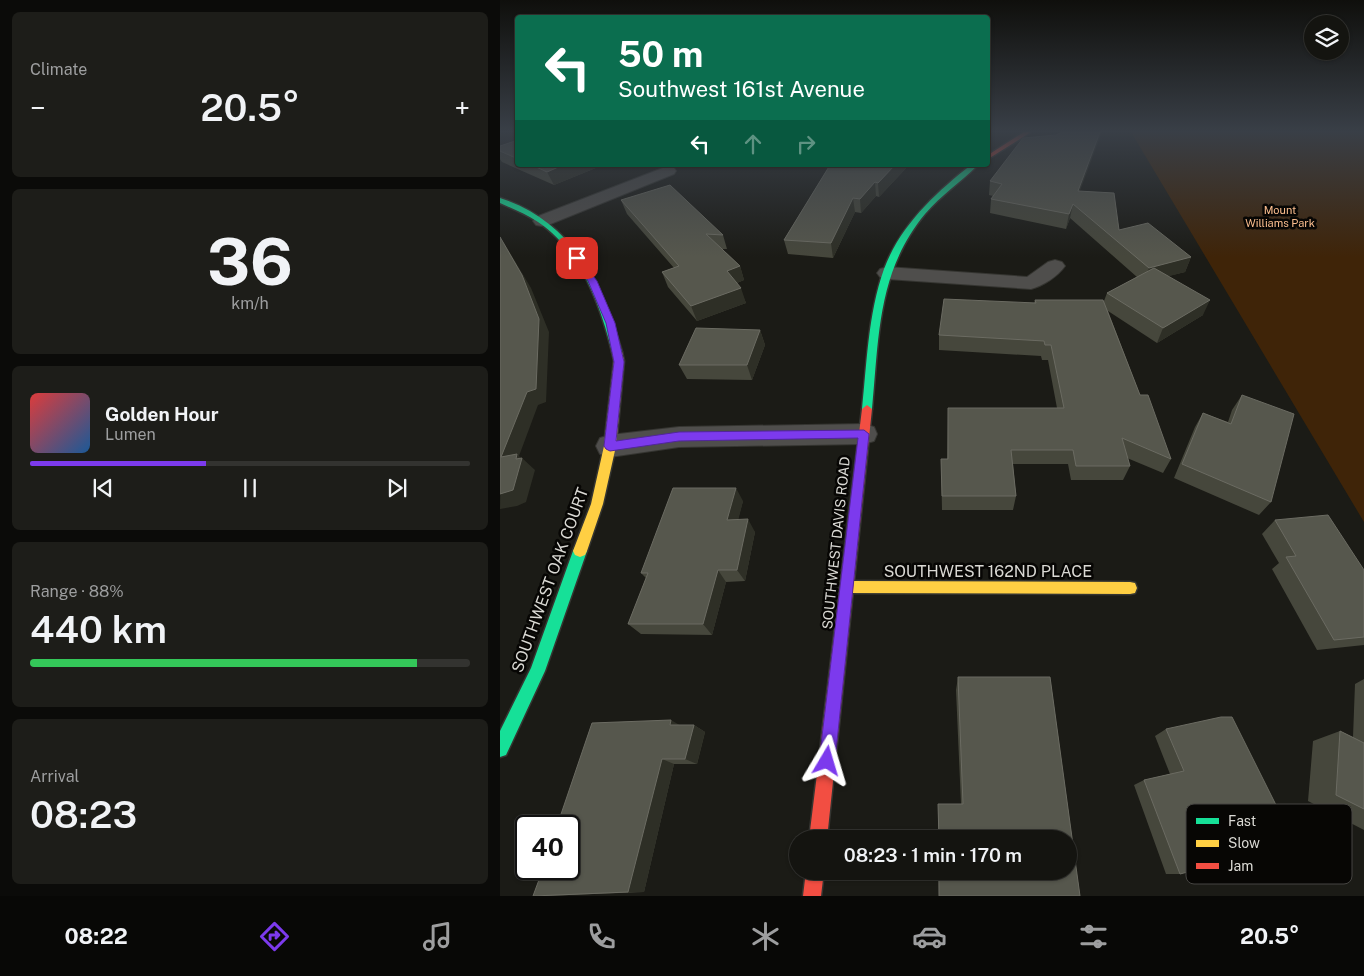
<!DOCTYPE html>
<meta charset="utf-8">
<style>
body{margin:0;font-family:"Public Sans",sans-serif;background:#1d1d19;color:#f1f3f6;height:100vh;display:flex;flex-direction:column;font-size:19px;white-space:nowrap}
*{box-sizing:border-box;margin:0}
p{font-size:16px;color:#9d9e9f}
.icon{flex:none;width:28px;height:28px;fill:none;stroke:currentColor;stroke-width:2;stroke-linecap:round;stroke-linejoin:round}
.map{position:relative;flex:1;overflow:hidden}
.side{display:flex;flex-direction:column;gap:12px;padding:12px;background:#0b0b09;width:500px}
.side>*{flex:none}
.guide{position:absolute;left:15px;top:15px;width:475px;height:152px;border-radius:5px;box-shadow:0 1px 4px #0004,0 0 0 1px #333330;background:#0b6e4f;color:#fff;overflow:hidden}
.fabs{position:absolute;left:804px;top:15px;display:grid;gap:10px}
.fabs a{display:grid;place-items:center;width:45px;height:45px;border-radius:50%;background:#141410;box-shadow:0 1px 4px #0004,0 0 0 1px #333330;font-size:25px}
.speed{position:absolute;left:15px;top:815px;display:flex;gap:10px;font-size:25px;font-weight:700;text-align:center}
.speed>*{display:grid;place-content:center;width:65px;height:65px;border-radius:50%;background:#141410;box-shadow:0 1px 4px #0004,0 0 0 1px #333330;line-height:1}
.speed .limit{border:2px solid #111;border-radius:8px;background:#fff;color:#111}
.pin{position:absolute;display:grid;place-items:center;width:42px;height:42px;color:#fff;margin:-21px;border-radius:10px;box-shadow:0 2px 8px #0006}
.me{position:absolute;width:55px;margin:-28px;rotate:7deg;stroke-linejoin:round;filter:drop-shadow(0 0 4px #0008)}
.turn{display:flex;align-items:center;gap:18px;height:105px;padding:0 20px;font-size:22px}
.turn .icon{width:65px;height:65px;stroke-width:2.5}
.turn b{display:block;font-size:35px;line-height:42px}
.lanes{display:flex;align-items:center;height:48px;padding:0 20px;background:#0003;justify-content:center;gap:25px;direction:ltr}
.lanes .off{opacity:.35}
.big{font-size:38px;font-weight:600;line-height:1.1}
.side .tile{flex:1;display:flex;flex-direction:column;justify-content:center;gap:8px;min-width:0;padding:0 18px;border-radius:8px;background:#1d1d19}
.side .dial{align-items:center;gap:0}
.dial b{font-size:65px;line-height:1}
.song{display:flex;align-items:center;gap:15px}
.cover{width:60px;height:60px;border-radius:8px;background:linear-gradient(135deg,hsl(0 70% 55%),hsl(210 70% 35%))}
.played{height:5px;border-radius:2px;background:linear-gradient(90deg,#7c3aed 40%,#333330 40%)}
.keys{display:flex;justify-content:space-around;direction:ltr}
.heat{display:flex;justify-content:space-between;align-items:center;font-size:28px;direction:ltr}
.charge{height:8px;border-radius:4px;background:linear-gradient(90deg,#34c759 88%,#333330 0)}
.trip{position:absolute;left:289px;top:830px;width:288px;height:50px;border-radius:25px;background:#141410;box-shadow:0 1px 4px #0004,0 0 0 1px #333330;font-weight:600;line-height:50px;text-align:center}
.tab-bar{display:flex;height:80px;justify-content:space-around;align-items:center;background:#080806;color:#9d9e9f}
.tab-bar .icon{width:35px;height:35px}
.tab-bar .on{color:#7c3aed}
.tab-bar b{font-size:22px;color:#f1f3f6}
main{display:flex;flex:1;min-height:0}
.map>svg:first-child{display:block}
.green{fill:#3f2408}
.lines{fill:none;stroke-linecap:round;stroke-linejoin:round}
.street-casing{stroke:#353531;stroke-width:2}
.fast-casing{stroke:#353531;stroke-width:3}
.slow-casing{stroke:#353531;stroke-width:3}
.jam-casing{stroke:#353531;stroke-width:3}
.street{fill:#4f4e4c;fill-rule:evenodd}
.fast{fill:#16e098;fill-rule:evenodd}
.slow{fill:#ffcf43;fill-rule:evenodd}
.jam{fill:#f24e42;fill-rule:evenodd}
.wall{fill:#46473c}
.shaded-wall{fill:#2e2f26}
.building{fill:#56574d;stroke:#6b6b62}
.route{fill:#7c3aed;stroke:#51269a}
.labels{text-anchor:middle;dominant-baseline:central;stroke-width:5;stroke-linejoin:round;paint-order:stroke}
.far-park-label{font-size:11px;fill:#fabd8e;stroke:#070604}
.street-label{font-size:14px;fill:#dad9d4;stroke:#070604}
.near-street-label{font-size:16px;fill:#dad9d4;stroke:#070604}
.key{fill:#070604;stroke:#464542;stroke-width:1}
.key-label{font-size:14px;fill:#dad9d4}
</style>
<main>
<section class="side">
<div class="tile"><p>Climate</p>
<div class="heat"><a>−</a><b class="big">20.5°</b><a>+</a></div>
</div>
<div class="tile dial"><b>36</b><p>km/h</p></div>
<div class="tile">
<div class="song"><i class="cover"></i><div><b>Golden Hour</b><p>Lumen</p></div></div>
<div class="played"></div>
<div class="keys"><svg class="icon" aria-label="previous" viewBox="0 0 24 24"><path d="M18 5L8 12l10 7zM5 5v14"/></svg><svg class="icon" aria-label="pause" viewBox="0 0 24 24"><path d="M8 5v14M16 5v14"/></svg><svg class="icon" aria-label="next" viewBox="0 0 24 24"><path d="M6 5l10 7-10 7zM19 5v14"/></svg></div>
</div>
<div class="tile"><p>Range · 88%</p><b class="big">440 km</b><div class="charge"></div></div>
<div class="tile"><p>Arrival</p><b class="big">08:23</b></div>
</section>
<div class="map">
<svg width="864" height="896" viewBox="0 0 864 896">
<rect width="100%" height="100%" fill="#1b1b16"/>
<path class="green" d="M631,132h233v390z"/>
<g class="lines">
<defs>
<path id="street" d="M168,166l6,2 2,3 -2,3 -126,51 -6,1 -6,-1 -3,-4 3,-4z
M555,260l7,2 3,4c-7,10 -22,20 -34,23l-144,-10 -7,-2 -3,-4 3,-4 7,-2 140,10 21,-15z
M364,424l10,3 3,7 -3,7 -10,3 -185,3 -69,10 -10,-3 -4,-8 4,-8 10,-3 69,-8z"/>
<path id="fast" d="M471,165h7c-17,17 -37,30 -53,49 -48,58 -46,124 -53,195l-5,4 -4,-1 -1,-3c5,-46 6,-95 22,-140 16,-43 51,-76 87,-104z
M0,198c73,24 102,85 122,154l-2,2 -3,1 -5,-3c-12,-48 -31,-101 -74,-130 -12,-8 -25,-13 -38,-19z
M80,545l5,2 2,4 -42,120 -39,84 -6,2v-26l31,-63 42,-117 2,-4z"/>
<path id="slow" d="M117,349l5,3 2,9 -8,85 -13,58 -16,47 -2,4 -5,2 -5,-2 -2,-4 18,-47 13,-58 10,-85 -2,-9z
M347,581l283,1 5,1 2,5 -2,5 -5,1 -283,-1 -5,-1 -2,-5 2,-5z"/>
<path id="jam" d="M524,132h7l-43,27v-4z
M367,405l5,4 -45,430h-18l53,-430z
M306,871h18l-3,25h-18z"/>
</defs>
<use href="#street" class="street-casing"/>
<use href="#fast" class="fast-casing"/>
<use href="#slow" class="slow-casing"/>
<use href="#jam" class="jam-casing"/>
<use href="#street" class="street"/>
<use href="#fast" class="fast"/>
<use href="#slow" class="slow"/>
<use href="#jam" class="jam"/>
</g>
<path class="wall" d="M556,135l24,56 39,39 72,27 -6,15 -17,4 35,39 -46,28 -49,-32 32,84 31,64 -8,14 -36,-15 3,8 -7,14h-52l-3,-16h-55l3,32 -3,14h-71l-1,-51h6l1,-51h109l-9,-48h-6l-1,-4 -102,-6v-15l95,-32 1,-3 69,1 3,-8 30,-16 -67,-59 -4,11 -76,-16 1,-14 2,-3 -4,-1 1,-14z
M18,140v25h85l-49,20 -52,-23 -2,-3v-13z
M330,165h79l-30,32 -3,-1 -15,17 -6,-1 -22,46 -45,-4 -4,-14z
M121,200l102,35 4,14h-5l18,17 4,14 -7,3 9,20 -49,18 -29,-34 -6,-15 12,-4 -47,-54z
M260,330l5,15 -13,35 -65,-1 -8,-14z
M742,395l29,107 -12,13 -85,-37 21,-51 8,-14 25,9 4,-12z
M243,501l-5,18 17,13 -10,49 -19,1 -14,53 -71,-1 -13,-10 18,-46 -5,-5z
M775,520l89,50v75l-47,5 -45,-81 7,-6 -17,-29z
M458,677h92l30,219h-141l-1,-25h130v-32h-130v-35h23l-5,-114z
M864,679v151l-56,-29 5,-60 27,-10 13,6 2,-53z
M180,725h14l11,7 -8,32h-23l-30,128 -99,4z
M666,729l102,121 -51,31h-15l-5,-12 -17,5h-14l-32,-89 10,-5 26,-6 -15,-38z"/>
<path class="shaded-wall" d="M600,132h2l-27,72 3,-13z
M63,165h40l-49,20 -7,-13z
M395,165h14l-30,32 -1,-14z
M375,182l1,14 -15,17 -1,-14z
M353,198l2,14 -22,46 -2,-15z
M573,204l-3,14 -4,11 3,-15z
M0,236l31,52 18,44 -3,70 -8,3 -19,51 3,3v-1l13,12 -9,32 -9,4 -17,3 1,-52z
M691,257l-6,15 -42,11 6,-15z
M240,266l4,14 -12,5 -5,-14z
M241,288l5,15 -49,18 -6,-15z
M710,300l-7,15 -46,28 6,-15z
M260,330l5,15 -13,35 -5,-15z
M236,488l7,13 -8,32 -8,-13z
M248,519l7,13 -10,49 -8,-11z
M218,570l8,12 -14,53 -9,-11z
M171,720l12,7 -13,-2z
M194,725l11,7 -8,32 -12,-5z
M162,759l12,5 -30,128h-16z"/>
<path class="building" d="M562,132h38l-22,59 36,2 5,37 29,-7 43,34 -42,11 -76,-64 -4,10 -78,-15 11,-15 -12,-3 33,-43 33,-3z
M18,140v19l-18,-8v-5z
M32,165h31l-16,7z
M330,165h65l-17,18 -3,-1 -15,17 -7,-1 -22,45 -47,-3z
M170,185l53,50 -17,-1 34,32 -13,5 14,17 -50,18 -29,-34 17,-6 -58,-66z
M0,237l22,38 17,44 -3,70 -9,3 -26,65 16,-3 -1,5 6,-1 -9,32 -13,4z
M654,268l56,32 -47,28 -56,-35z
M444,299l92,4 -1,-3h68l37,95h8l23,64 -49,-21 8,28h-54l-3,-16h-62l5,46h-74l-1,-37h7v-51h116l-13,-63h-6l-1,-4 -105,-6z
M196,328l64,2 -13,35h-68z
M742,395l52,19 -23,88 -89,-38 21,-51 28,11z
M173,488h63l-9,32 21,-1 -11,51h-19l-15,54h-75l20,-51h-7z
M828,515l36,55v67l-30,3 -48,-83 10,-1 -21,-36z
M458,677h92l30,219h-141v-25h129v-32h-129l-1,-35h25z
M721,717h11l63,126 -27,7 9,16 -60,15 -6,-15 -31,8 -36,-94 40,-9 -18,-42z
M171,720l-1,5h24l-9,34h-23l-34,133 -95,4 10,-27h26v-43h-12l35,-103z
M840,731l24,12v66l-28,-14z"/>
<linearGradient id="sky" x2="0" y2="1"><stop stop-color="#0f0f0c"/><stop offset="0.51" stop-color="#393f47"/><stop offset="1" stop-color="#393f47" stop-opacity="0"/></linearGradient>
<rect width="864" height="257" fill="url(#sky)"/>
<path class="route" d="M74,257h5l18,24 18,42 9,39 -8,79 63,-9 185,-2 5,4 -34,327 -2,6 -6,3 -6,-3 -2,-6 39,-323 -179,3 -69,10 -4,-2 -2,-3 10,-84 -8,-39 -18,-42 -15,-23z"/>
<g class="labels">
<g class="far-park-label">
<text x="780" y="210">Mount<tspan x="780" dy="13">Williams Park</tspan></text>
</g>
<g class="street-label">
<text transform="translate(336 543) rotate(-84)">SOUTHWEST DAVIS ROAD</text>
</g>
<g class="near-street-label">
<text x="488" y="571">SOUTHWEST 162ND PLACE</text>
<text transform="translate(50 580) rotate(-70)">SOUTHWEST OAK COURT</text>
</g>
</g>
<rect x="686" y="804" width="166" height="80" rx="8" class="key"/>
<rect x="696" y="818" width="23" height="6" fill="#16e098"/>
<rect x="696" y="840" width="23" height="7" fill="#ffcf43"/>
<rect x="696" y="863" width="23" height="6" fill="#f24e42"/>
<g class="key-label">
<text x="728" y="826">Fast</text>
<text x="728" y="848">Slow</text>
<text x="728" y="871">Jam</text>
</g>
</svg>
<div class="fabs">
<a><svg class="icon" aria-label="layers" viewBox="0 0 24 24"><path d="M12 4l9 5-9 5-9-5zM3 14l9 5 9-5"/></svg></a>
</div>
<div class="speed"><div class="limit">40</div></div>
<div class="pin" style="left:77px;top:258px;background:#d93025"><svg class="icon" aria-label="arrive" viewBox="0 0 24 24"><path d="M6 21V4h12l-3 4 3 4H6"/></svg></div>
<svg class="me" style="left:327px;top:761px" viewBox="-20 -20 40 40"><path d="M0-17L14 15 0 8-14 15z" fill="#7c3aed" stroke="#fff" stroke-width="4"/></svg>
<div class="trip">08:23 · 1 min · 170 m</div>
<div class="guide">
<div class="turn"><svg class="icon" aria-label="left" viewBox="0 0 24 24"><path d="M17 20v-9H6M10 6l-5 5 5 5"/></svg><div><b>50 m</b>Southwest 161st Avenue</div></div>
<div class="lanes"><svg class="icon" aria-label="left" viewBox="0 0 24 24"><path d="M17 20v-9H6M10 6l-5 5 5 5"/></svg><svg class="icon off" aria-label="ahead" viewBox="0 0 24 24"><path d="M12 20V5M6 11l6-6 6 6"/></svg><svg class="icon off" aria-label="right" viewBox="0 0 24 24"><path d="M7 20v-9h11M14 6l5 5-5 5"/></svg></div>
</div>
</div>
</main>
<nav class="tab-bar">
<b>08:22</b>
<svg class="icon on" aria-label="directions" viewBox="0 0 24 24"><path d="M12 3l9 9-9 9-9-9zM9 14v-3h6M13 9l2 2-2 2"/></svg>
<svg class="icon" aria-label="music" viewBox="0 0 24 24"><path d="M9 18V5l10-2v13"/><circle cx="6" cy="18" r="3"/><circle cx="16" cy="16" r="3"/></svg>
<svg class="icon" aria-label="phone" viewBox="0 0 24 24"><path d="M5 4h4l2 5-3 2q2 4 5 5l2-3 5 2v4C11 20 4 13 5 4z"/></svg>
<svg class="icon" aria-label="climate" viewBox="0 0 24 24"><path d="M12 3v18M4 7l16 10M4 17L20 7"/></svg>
<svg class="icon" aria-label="car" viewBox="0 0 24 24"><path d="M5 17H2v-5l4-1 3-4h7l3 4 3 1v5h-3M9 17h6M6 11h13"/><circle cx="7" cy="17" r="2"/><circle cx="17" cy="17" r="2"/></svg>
<svg class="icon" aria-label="filters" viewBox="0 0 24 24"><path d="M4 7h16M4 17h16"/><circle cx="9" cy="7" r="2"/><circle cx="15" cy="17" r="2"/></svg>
<b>20.5°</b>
</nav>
